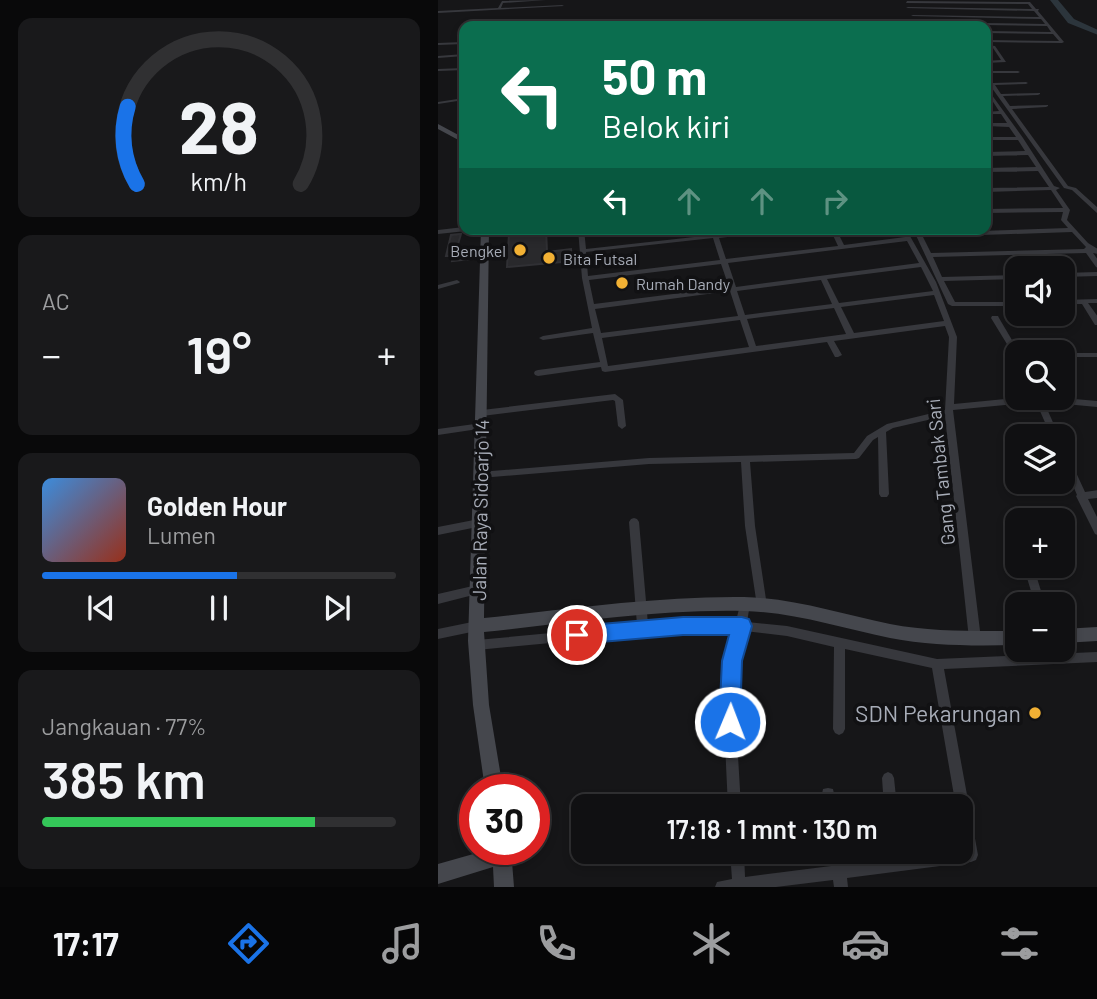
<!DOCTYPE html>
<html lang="id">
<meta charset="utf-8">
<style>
body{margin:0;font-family:Barlow,sans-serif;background:#19191b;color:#f1f3f6;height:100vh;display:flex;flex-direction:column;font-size:26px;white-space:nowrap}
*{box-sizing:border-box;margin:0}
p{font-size:23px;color:#9c9d9f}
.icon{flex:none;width:38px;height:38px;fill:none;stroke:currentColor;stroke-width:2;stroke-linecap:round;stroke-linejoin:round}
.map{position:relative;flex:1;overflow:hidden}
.side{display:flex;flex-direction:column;gap:18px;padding:18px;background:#09090a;width:438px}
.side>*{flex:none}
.banner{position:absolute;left:21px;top:21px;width:532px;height:214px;border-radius:14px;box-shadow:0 4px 10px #0003,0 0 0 2px #303032;background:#0b6e4f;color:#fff;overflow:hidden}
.tools{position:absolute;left:567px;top:256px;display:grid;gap:14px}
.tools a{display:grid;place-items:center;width:70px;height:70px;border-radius:14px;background:#101012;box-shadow:0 4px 10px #0003,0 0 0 2px #303032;font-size:35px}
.speed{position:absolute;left:21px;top:774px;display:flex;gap:14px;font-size:35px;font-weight:700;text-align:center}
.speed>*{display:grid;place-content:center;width:91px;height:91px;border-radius:50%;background:#101012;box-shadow:0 4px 10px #0003,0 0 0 2px #303032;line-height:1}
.speed .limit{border:10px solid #d22;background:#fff;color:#111}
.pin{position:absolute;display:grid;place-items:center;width:60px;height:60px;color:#fff;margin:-30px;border:4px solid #fff;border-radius:50%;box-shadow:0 2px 7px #0007}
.me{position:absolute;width:77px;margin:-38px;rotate:1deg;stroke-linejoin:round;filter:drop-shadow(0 0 5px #0008)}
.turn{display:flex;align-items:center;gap:24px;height:147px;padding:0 28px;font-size:32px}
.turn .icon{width:91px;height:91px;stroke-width:2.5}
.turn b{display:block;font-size:49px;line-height:60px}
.lanes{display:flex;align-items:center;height:66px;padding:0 28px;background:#0003;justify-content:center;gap:35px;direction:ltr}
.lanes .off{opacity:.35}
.big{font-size:52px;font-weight:600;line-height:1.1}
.side .tile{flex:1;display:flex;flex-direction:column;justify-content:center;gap:10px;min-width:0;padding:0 24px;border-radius:14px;background:#19191b}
.side .dial{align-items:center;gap:0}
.dial svg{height:182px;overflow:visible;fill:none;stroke:#303032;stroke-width:7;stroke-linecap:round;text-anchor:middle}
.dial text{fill:#f1f3f6;stroke:none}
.song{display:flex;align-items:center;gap:21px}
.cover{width:84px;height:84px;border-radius:10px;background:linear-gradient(135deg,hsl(210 70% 55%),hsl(10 70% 35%))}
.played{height:7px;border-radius:4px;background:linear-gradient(90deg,#1a73e8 55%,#303032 55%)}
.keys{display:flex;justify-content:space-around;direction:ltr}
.heat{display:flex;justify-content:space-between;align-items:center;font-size:38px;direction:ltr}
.charge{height:10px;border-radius:5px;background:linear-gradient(90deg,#34c759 77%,#303032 0)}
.trip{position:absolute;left:133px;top:794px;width:402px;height:70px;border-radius:14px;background:#101012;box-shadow:0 4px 10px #0003,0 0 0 2px #303032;font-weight:600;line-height:70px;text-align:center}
.menu{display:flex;height:112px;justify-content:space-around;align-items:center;background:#060607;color:#9c9d9f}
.menu .icon{width:49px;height:49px}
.menu .selected{color:#1a73e8}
.menu b{font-size:32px;color:#f1f3f6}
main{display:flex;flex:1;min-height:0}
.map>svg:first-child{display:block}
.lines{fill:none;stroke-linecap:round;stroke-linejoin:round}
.river{fill:#2c353c;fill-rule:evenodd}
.building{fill:#29292c;stroke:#303034;stroke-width:2}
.street{fill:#37383d;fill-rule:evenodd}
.secondary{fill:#45474d;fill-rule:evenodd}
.route{fill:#1a73e8;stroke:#114b97;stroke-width:2}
.poi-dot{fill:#f2b134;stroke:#111113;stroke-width:2.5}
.labels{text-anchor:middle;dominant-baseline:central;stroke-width:7;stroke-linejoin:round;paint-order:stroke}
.far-poi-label{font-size:16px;fill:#a8adb8;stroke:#111113;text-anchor:start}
.street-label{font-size:19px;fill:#a8adb8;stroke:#111113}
.near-poi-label{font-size:23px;fill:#a8adb8;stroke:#111113;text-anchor:end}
</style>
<main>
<section class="side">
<div class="tile dial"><svg viewBox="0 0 100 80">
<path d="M14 69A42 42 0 1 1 86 69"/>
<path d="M14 69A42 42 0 0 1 10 35" stroke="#1a73e8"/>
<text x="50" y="56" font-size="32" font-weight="700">28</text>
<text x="50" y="72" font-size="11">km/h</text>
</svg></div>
<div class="tile"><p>AC</p>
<div class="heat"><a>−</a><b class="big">19°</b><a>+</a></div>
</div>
<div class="tile">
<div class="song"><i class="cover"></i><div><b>Golden Hour</b><p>Lumen</p></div></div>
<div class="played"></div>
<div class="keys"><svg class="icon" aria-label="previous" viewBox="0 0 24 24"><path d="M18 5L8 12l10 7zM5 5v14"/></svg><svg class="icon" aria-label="pause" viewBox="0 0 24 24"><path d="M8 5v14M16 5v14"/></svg><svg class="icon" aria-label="next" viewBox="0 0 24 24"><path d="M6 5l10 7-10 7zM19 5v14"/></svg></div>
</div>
<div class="tile"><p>Jangkauan · 77%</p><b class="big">385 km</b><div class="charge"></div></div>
</section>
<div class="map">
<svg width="660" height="887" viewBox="0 0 660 887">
<rect width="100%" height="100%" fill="#161618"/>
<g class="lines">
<path class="river" d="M612,0h8l16,19 24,11v5l-30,-12z"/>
</g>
<path class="building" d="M108,229l1,23 24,-3 1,12 -65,6 2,-33z
M23,234l-5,17 16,-1 -2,9 -18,2 1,-5h-7l5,-21z"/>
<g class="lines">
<path class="street" d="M108,0l-43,3 -2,5 61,-3 2,1 -126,7v-2l60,-3 4,-7z
M469,1l123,1 6,7h3l-1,2 26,31 -2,1 -76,-1v-2l73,1 -6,-7 -67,-1v-2l65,1 -4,-6 -132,-2 -2,-1 2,-1 130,2 -4,-5 -130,-3 2,-1 126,2 -5,-6 -128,-3 2,-1 124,2 -4,-5 -122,-1z
M26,42v2l-26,1v-2z
M548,45l9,1 11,16 -20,1v-2l15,-1 -8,-12 -7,-1z
M26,54v2l-26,2v-2z
M26,68v2l-26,1v-2z
M548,71h32l2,1 -2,1h-32z
M548,75l7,8 33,-1 2,1 -2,1 -31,1 6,9 39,-1v1l-2,1 -35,1 7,10 38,-1v1l-2,1 -34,2 56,77 8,2 22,20v6l-26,-24 -8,-2 -75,-104 -3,-5z
M548,87l37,51 31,48 6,2 -4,2 14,20 -3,10 21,23 10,6v5l-5,-1 5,7v8l-2,-1 -10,-14 -153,4 9,20 75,-2v4l-73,2 11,21h62v4h-65l-4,-2 -35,-75h6l2,4 147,-5 -7,-8 2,-8 -77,1v-4l77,-1 -12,-18 -65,2v-4l63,-1 -11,-16 -52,1v-4l50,-1 -8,-12 -42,1v-4l39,-1 -7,-11h-32v-3h30l-7,-10 -23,-1v-3h21l-6,-9h-15v-2l13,-1 -13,-20zM634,232l14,15 -2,2 -153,4 -8,-16z
M26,98v2l-26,4v-2z
M26,227v2h5l-3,2 -28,3v-4z
M54,229h20l-3,2 -24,3 -3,-2z
M140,229h6l2,20 126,-14 -2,-6h6l2,5 42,-5h22l-3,2 -60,7 7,21 112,-13 -8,-17h6l8,16 61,-8 -5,-8h6l30,53 21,55 -3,67 73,-7h25l46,4v6l-54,-5 15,34h-8l-15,-34 -83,8 28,229 -2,4 -4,1 -4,-1 -2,-4 -24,-223 -52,12 -7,4 3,62 -2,3h-6l-2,-3 -1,-57 -5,3 -14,18 -3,1 -106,3 5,64 12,80 -1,3 -4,2 -4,-2 -1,-3 -12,-80 -4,-64 -92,2 -169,14 -3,-1 -2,-2 2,-2 3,-1 169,-14 205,-5 13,-17 20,-12 58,-14 4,-73 -4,-11 -111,15 8,14 -4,2h-3l-8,-15 -222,30 -3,-1 -1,-4 -63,9 -3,-1 -1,-2 1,-2 3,-1 62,-8 -7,-29 -50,7 -4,-2 4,-2 49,-8 -10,-50zM275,238l7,22 -132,16 -2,-24zM469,241l12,22 -183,24 -8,-24zM283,264l8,23 -135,17 -5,-24zM483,267l12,24 -94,12 -12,-24zM383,280l11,24 -87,11 -8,-24zM292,291l8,25 -137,17 -6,-24zM496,295l10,26 -90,12 -13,-26zM396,308l12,26 -90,12 -9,-27zM302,320l9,27 -141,19 -6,-28z
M660,272v4l-35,1v-4z
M19,280l3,2 -1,1 -21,6v-4z
M660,299v4h-10l10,14v8h-3l-13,-21h-19v-4z
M554,316h6l1,2 20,34h-2v4l-4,-2 -22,-36z
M625,353h35v4h-35z
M177,394l8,6 3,26 -4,3 -4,-3 -3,-25 -2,-1 -131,16 -4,-3 4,-3z
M44,423l3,1 1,2 -1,2 -47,7v-6z
M625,450l4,3 18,39 13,-2v8l-10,1 10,20v16l-3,-1 -19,-38 1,-1 -14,-33z
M196,518l3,1 2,3 9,102 19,-2 69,-1 5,-20 4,-2 4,2 1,3 -3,18 40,4 150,33 161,-7v10l-154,7 34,186 -2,5 -5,2 -124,16 1,9h-14l-1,-7 -57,7h-61l2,-5 15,-3 -2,-27h14l1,25 86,-11 -2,-14h14l2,12 46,-6 -1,-6h14v5l35,-5h22v-3h2l-2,-11v-31h-5l-24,-139 -87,-19v80l-2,4 -4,2 -4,-2 -2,-4 1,-82 -47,-11 -42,-5 -9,49v42l5,85h-13l-4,-85v-42l10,-49 -67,1 -190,18 -4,-1 -2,-4 2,-4 4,-1 160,-15 -8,-103 2,-3z
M41,519l3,1 2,3 -2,3 -44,9v-8z
M585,565h10l12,39h-10z
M39,585l4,2 1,3 -1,3 -43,11v-10z
M39,621l4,1 1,4 -1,4 -43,9v-10z
M450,772l4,2 2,4 3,29h-13l-2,-29 2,-4z
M390,788l5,1 1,5 1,13h-13v-13l1,-5z"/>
<path class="secondary" d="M0,124l26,14v5l-26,-14z
M43,229h8l-5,389c86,-9 173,-22 260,-21 49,1 98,17 146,27 42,8 84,7 127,7v14c-43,1 -85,1 -127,-7 -48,-10 -97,-26 -146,-27 -87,-2 -174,12 -260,21l5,73 14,84h-18l-12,-84 -5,-64z
M660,627v14l-35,2v-14z
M53,849h20l3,38h-20l-1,-20 -55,17v-20z"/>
</g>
<path class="route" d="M245,617h59l7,2 3,7 -10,35 -2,61 -3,8 -7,3 -8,-3 -3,-8 3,-61 7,-26h-46l-106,9 -7,-2 -3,-7 3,-6 7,-3z"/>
<g class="poi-dot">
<circle cx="82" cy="250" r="7"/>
<circle cx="111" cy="258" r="7"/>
<circle cx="184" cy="283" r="7"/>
<circle cx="597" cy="713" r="7"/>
</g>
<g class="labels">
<g class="far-poi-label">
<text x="68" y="250" text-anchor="end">Bengkel</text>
<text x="125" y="258">Bita Futsal</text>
<text x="198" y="283">Rumah Dandy</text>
</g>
<g class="street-label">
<text transform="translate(502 472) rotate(-96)">Gang Tambak Sari</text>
<text transform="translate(42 510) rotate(-89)">Jalan Raya Sidoarjo 14</text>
</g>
<g class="near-poi-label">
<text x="583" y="713">SDN Pekarungan</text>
</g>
</g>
</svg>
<div class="tools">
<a><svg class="icon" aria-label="sound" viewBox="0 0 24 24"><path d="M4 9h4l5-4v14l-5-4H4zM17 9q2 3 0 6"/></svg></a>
<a><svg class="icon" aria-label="search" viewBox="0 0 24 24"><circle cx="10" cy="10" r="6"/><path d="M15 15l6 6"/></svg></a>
<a><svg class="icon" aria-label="layers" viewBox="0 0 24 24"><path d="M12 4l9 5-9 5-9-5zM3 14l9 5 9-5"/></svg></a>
<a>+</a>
<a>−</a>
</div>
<div class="speed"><div class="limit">30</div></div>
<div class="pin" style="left:139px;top:635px;background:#d93025"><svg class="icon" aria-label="arrive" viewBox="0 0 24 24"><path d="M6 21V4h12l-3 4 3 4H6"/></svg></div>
<svg class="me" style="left:292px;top:722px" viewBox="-20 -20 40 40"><circle r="17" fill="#1a73e8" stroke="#fff" stroke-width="3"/><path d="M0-11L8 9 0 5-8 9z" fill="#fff"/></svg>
<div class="trip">17:18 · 1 mnt · 130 m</div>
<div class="banner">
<div class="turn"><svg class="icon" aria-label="left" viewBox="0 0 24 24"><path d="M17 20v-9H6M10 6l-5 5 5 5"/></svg><div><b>50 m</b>Belok kiri</div></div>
<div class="lanes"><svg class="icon" aria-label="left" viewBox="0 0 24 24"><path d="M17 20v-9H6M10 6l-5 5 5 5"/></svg><svg class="icon off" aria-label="ahead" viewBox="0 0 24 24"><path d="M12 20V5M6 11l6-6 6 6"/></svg><svg class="icon off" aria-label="ahead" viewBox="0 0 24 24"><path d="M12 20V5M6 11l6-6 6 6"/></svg><svg class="icon off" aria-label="right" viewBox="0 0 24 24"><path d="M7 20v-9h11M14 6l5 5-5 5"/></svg></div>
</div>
</div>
</main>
<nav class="menu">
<b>17:17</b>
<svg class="icon selected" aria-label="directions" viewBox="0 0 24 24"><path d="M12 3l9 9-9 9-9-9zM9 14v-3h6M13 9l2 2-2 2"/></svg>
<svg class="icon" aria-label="music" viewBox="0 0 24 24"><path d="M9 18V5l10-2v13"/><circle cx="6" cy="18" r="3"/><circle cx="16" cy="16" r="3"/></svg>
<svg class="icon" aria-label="phone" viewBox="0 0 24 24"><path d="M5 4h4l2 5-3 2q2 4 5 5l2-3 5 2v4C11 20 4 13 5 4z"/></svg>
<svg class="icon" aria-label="climate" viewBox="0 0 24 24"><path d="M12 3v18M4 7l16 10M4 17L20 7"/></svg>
<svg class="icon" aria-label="car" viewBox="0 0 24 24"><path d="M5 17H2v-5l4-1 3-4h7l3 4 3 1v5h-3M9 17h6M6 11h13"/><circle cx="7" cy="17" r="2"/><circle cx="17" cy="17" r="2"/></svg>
<svg class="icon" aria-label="filters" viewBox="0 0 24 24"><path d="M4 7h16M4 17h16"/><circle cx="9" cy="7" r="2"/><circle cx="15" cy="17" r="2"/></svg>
</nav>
